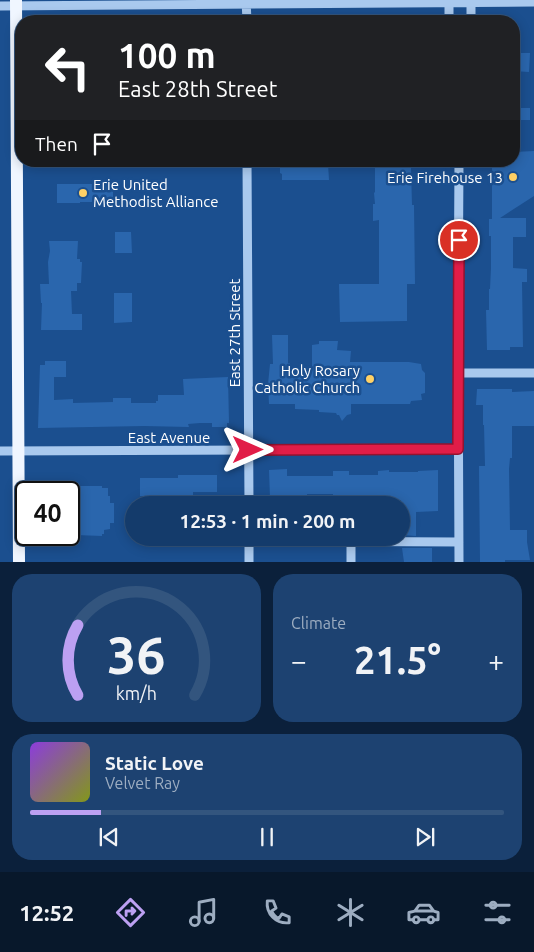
<!DOCTYPE html>
<meta charset="utf-8">
<style>
body{margin:0;font-family:Ubuntu,sans-serif;background:#1d4271;color:#f1f3f6;height:100vh;display:flex;flex-direction:column;font-size:19px;white-space:nowrap}
*{box-sizing:border-box;margin:0}
p{font-size:16px;color:#9dadc1}
.icon{flex:none;width:28px;height:28px;fill:none;stroke:currentColor;stroke-width:2;stroke-linecap:round;stroke-linejoin:round}
.map{position:relative;height:562px;overflow:hidden}
.drawer{display:flex;flex-direction:column;gap:12px;padding:12px;background:#0b203b;flex:1}
.drawer>*{flex:none}
.hud{position:absolute;left:15px;top:15px;width:505px;height:152px;border-radius:20px;box-shadow:0 2px 12px #0003,0 0 0 1px #33557e;background:#202124;color:#fff;overflow:hidden}
.speed{position:absolute;left:15px;top:481px;display:flex;gap:10px;font-size:25px;font-weight:700;text-align:center}
.speed>*{display:grid;place-content:center;width:65px;height:65px;border-radius:50%;background:#143b6b;box-shadow:0 2px 12px #0003,0 0 0 1px #33557e;line-height:1}
.speed .limit{border:2px solid #111;border-radius:8px;background:#fff;color:#111}
.pin{position:absolute;display:grid;place-items:center;width:42px;height:42px;color:#fff;margin:-21px;border:2px solid #fff;border-radius:50%;box-shadow:0 1px 5px #0007}
.me{position:absolute;width:55px;margin:-28px;rotate:90deg;stroke-linejoin:round;filter:drop-shadow(0 0 4px #0008)}
.turn{display:flex;align-items:center;gap:18px;height:105px;padding:0 20px;font-size:22px}
.turn .icon{width:65px;height:65px;stroke-width:2.5}
.turn b{display:block;font-size:35px;line-height:42px}
.then{display:flex;align-items:center;height:48px;padding:0 20px;background:#0003;gap:10px;font-size:19px}
.big{font-size:38px;font-weight:700;line-height:1.1}
.drawer .widget{flex:1;display:flex;flex-direction:column;justify-content:center;gap:8px;min-width:0;padding:0 18px;border-radius:20px;background:#1d4271}
.drawer .dial{align-items:center;gap:0}
.dial svg{height:130px;overflow:visible;fill:none;stroke:#33557e;stroke-width:7;stroke-linecap:round;text-anchor:middle}
.dial text{fill:#f1f3f6;stroke:none}
.song{display:flex;align-items:center;gap:15px}
.cover{width:60px;height:60px;border-radius:8px;background:linear-gradient(135deg,hsl(270 70% 55%),hsl(70 70% 35%))}
.played{height:5px;border-radius:2px;background:linear-gradient(90deg,#bca0f2 15%,#33557e 15%)}
.keys{display:flex;justify-content:space-around;direction:ltr}
.heat{display:flex;justify-content:space-between;align-items:center;font-size:28px;direction:ltr}
.drawer .tiles{flex:1;display:grid;gap:12px;grid-template-columns:1fr 1fr}
.widget:last-child{grid-column:span 2}
.trip{position:absolute;left:125px;top:496px;width:285px;height:50px;border-radius:25px;background:#143b6b;box-shadow:0 2px 12px #0003,0 0 0 1px #33557e;font-weight:700;line-height:50px;text-align:center}
.menu{display:flex;height:80px;justify-content:space-around;align-items:center;background:#08182b;color:#9dadc1}
.menu .icon{width:35px;height:35px}
.menu .on{color:#bca0f2}
.menu b{font-size:22px;color:#f1f3f6}
.map>svg:first-child{display:block}
.building{fill:#2a66ad}
.lines{fill:none;stroke-linecap:round;stroke-linejoin:round}
.minor{stroke:#a9c9ee;stroke-width:9}
.major{stroke:#f0f6ff;stroke-width:12}
.route-casing{stroke:#92132f;stroke-width:12}
.route{stroke:#e11d48;stroke-width:9}
.poi-dot{fill:#ffd166;stroke:#1b4f8f;stroke-width:2}
.labels{text-anchor:middle;dominant-baseline:central;stroke-width:5;stroke-linejoin:round;paint-order:stroke}
.poi-label{font-size:15px;fill:#fff;stroke:#1b4f8f;text-anchor:end}
.street-label{font-size:15px;fill:#fff;stroke:#1b4f8f}
</style>
<div class="map">
<svg width="534" height="562" viewBox="0 0 534 562">
<rect width="100%" height="100%" fill="#1b4f8f"/>
<path class="building" d="M514,53h16l-1,19 -15,-1z
M514,108h16v12h-16z
M534,151v45l-34,22h26v19h-13v31l14,1v13h-5l1,65h-13v3h-23l-1,-40h3v-21h1l1,-21v-32h-2v-17h3v-58h22v-9z
M280,161h24l3,1v3l21,-1 1,16h-47v-6l-2,-1z
M397,162v6h14l1,37h2l1,79h-8v37l-67,1 -1,-38h40v-64l-6,1v-17h2l-1,-11 1,-1v-24h7l-1,-5z
M57,184h54v3h2v15h-33v1h-23z
M115,232h16l1,21h-17z
M49,241h29l-1,18h3v3h2l-1,21h-4v8h-6l1,23h10v16h-41l1,-27h-1l-1,-19h9l-1,-22 2,-11z
M114,293h18v29l-18,1z
M272,335h16v28h2l-1,11 23,-1v-28l7,-1v-3h19l-1,9 14,1 -1,11h59l12,2 1,6 3,3v20l-4,1 1,6 -11,1 -1,3h-59v10l-4,1 -5,6 -3,-6h-2l-1,-2 -17,-1v-2l-24,-1v-5h-26l-1,-20 2,-20h3z
M45,361h21v16h-12v23l19,-1v4l40,-1v-4h18v5h25v-2h2v-6h26l-1,-16 45,-2 1,46h-2v4h-15v-4h-12l-12,1 1,3 -45,-1 -106,2 2,-63h5z
M477,389h35v3l22,-1v35h-22v32h-2l-1,11 1,61h17v12l3,18h-25v2h-25l-1,-96h6l-1,-41h-1v-20h-7z
M287,469v7h46v-5h16v4h29v-4l11,-1v2h29v-1l20,-1v41l-22,1v24l-15,-1v-35h-15v-2h-37v5h-16v-9h-26v7h-20v3h-11v-6h-6l-1,-28z
M178,475h39v17h-24v8h-11v-4h-42v-18h38z
M79,486h23v2h6v8h2v7h4v20h-4v6l-6,1v4h-2v2l-26,-1 -1,-43h4z
M402,548h30v14h-28z"/>
<g class="lines">
<path class="minor" d="M246,0l1,21
M449,0v21
M0,6l534,-4
M471,21v-21
M247,161l2,344
M458,373h76
M0,451l458,-2
M249,538v24
M249,541l210,1
M351,542v20
M459,562l-1,-227 1,-174"/>
<path class="major" d="M16,0l3,562"/>
</g>
<g class="lines">
<defs>
<path id="route" d="M248,450l210,-1 1,-209"/>
</defs>
<use href="#route" class="route-casing"/>
<use href="#route" class="route"/>
</g>
<g class="poi-dot">
<circle cx="513" cy="177" r="5"/>
<circle cx="83" cy="193" r="5"/>
<circle cx="370" cy="379" r="5"/>
</g>
<g class="labels">
<g class="poi-label">
<text x="503" y="177">Erie Firehouse 13</text>
<text x="93" y="184" text-anchor="start">Erie United<tspan x="93" dy="17">Methodist Alliance</tspan></text>
<text x="360" y="370">Holy Rosary<tspan x="360" dy="17">Catholic Church</tspan></text>
</g>
<g class="street-label">
<text transform="translate(234 333) rotate(-90)">East 27th Street</text>
<text x="169" y="437">East Avenue</text>
</g>
</g>
</svg>
<div class="speed"><div class="limit">40</div></div>
<div class="pin" style="left:459px;top:240px;background:#d93025"><svg class="icon" aria-label="arrive" viewBox="0 0 24 24"><path d="M6 21V4h12l-3 4 3 4H6"/></svg></div>
<svg class="me" style="left:248px;top:450px" viewBox="-20 -20 40 40"><path d="M0-17L14 15 0 8-14 15z" fill="#e11d48" stroke="#fff" stroke-width="4"/></svg>
<div class="trip">12:53 · 1 min · 200 m</div>
<div class="hud">
<div class="turn"><svg class="icon" aria-label="left" viewBox="0 0 24 24"><path d="M17 20v-9H6M10 6l-5 5 5 5"/></svg><div><b>100 m</b>East 28th Street</div></div>
<div class="then">Then<svg class="icon" aria-label="arrive" viewBox="0 0 24 24"><path d="M6 21V4h12l-3 4 3 4H6"/></svg></div>
</div>
</div>
<section class="drawer">
<div class="tiles">
<div class="widget dial"><svg viewBox="0 0 100 80">
<path d="M14 69A42 42 0 1 1 86 69"/>
<path d="M14 69A42 42 0 0 1 14 26" stroke="#bca0f2"/>
<text x="50" y="56" font-size="32" font-weight="700">36</text>
<text x="50" y="72" font-size="11">km/h</text>
</svg></div>
<div class="widget"><p>Climate</p>
<div class="heat"><a>−</a><b class="big">21.5°</b><a>+</a></div>
</div>
<div class="widget">
<div class="song"><i class="cover"></i><div><b>Static Love</b><p>Velvet Ray</p></div></div>
<div class="played"></div>
<div class="keys"><svg class="icon" aria-label="previous" viewBox="0 0 24 24"><path d="M18 5L8 12l10 7zM5 5v14"/></svg><svg class="icon" aria-label="pause" viewBox="0 0 24 24"><path d="M8 5v14M16 5v14"/></svg><svg class="icon" aria-label="next" viewBox="0 0 24 24"><path d="M6 5l10 7-10 7zM19 5v14"/></svg></div>
</div>
</div>
</section>
<nav class="menu">
<b>12:52</b>
<svg class="icon on" aria-label="directions" viewBox="0 0 24 24"><path d="M12 3l9 9-9 9-9-9zM9 14v-3h6M13 9l2 2-2 2"/></svg>
<svg class="icon" aria-label="music" viewBox="0 0 24 24"><path d="M9 18V5l10-2v13"/><circle cx="6" cy="18" r="3"/><circle cx="16" cy="16" r="3"/></svg>
<svg class="icon" aria-label="phone" viewBox="0 0 24 24"><path d="M5 4h4l2 5-3 2q2 4 5 5l2-3 5 2v4C11 20 4 13 5 4z"/></svg>
<svg class="icon" aria-label="climate" viewBox="0 0 24 24"><path d="M12 3v18M4 7l16 10M4 17L20 7"/></svg>
<svg class="icon" aria-label="car" viewBox="0 0 24 24"><path d="M5 17H2v-5l4-1 3-4h7l3 4 3 1v5h-3M9 17h6M6 11h13"/><circle cx="7" cy="17" r="2"/><circle cx="17" cy="17" r="2"/></svg>
<svg class="icon" aria-label="filters" viewBox="0 0 24 24"><path d="M4 7h16M4 17h16"/><circle cx="9" cy="7" r="2"/><circle cx="15" cy="17" r="2"/></svg>
</nav>
